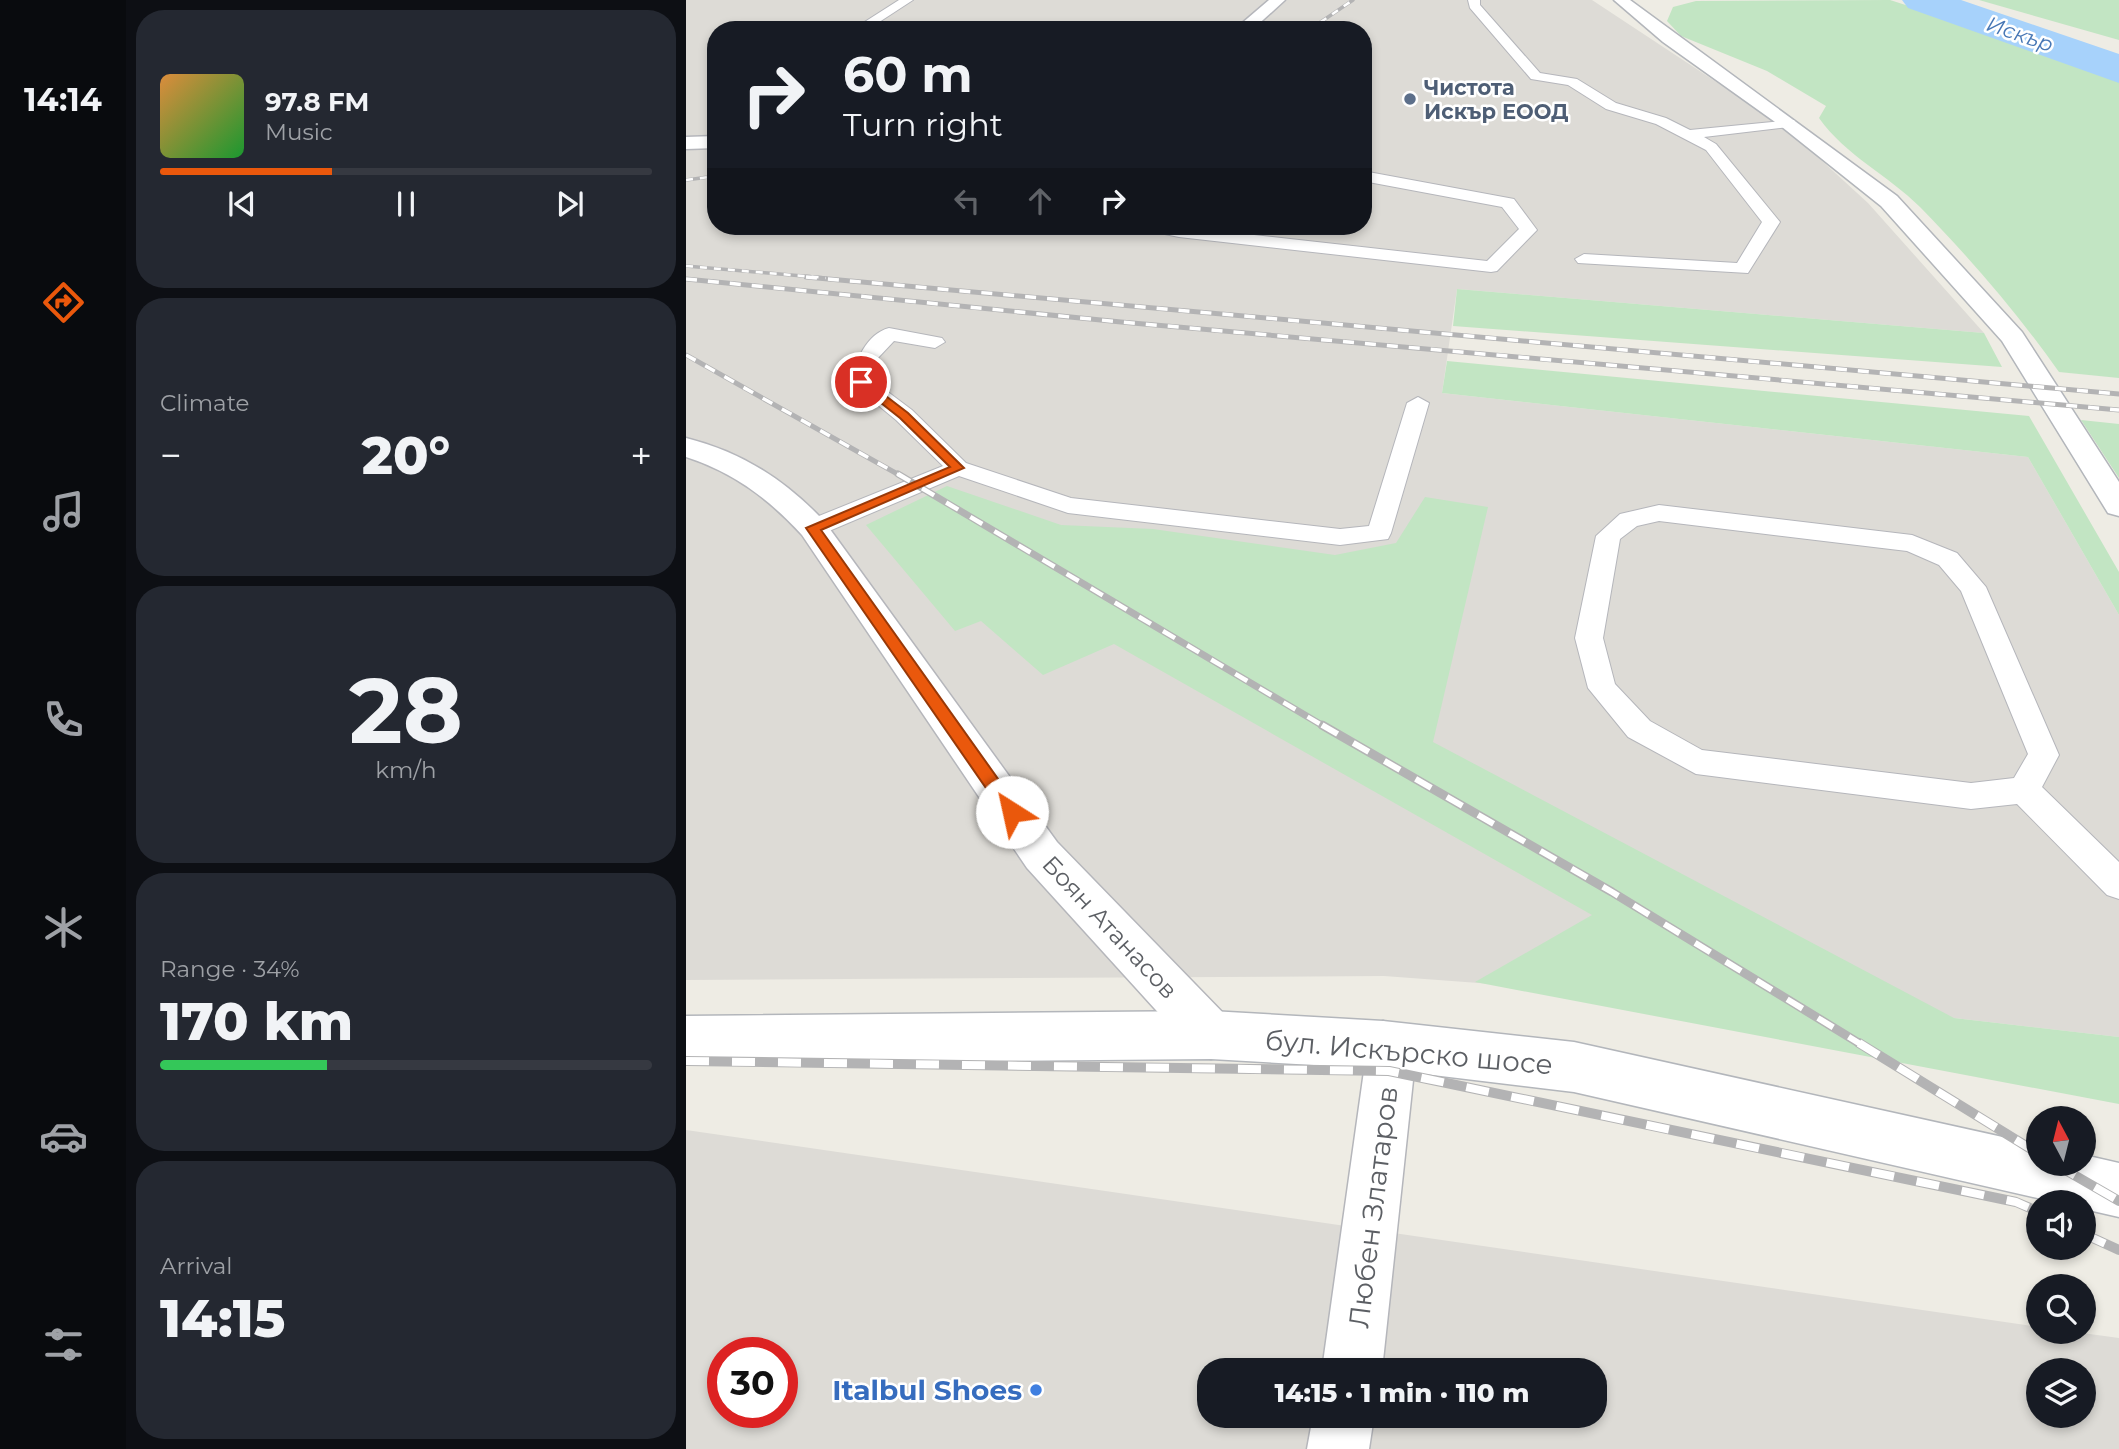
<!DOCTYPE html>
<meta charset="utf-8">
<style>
body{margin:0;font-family:Montserrat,sans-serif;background:#242831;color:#f1f3f6;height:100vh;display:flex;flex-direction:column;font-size:26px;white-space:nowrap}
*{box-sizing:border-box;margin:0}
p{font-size:23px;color:#9ea1a6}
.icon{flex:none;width:38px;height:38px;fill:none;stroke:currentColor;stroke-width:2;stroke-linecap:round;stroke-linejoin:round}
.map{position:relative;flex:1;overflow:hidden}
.side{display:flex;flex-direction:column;gap:10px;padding:10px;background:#0d0f14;width:560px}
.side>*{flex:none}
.banner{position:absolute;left:21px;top:21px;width:665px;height:214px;border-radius:28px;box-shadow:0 4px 10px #0003;background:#171b24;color:#f1f3f6;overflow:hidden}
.needle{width:46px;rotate:353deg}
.fabs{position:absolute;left:1340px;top:1106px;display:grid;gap:14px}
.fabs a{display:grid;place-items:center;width:70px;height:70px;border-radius:50%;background:#171b24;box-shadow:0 4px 10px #0003;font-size:35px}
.speed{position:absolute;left:21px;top:1337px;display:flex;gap:14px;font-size:35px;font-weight:700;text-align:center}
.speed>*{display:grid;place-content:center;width:91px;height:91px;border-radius:50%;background:#171b24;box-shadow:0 4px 10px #0003;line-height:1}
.speed .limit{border:10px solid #d22;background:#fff;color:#111}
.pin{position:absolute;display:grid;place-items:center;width:60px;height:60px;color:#fff;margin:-30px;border:4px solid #fff;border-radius:50%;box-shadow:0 2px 7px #0007}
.me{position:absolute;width:77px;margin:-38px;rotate:325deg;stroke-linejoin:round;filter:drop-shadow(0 0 5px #0008)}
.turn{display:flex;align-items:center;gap:24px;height:147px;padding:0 21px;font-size:32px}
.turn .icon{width:91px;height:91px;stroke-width:2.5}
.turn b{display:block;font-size:49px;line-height:60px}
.lanes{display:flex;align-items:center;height:66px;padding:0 21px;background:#0003;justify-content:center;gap:35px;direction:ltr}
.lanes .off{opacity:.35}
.big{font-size:52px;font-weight:800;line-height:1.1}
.side .card{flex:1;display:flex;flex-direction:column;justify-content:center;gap:10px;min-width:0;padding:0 24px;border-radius:28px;background:#242831}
.side .dial{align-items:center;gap:0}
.dial b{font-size:91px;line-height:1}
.song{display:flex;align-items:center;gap:21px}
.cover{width:84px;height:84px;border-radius:10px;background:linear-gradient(135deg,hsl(30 70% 55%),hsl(130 70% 35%))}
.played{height:7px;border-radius:4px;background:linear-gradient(90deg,#ea580c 35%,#363941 35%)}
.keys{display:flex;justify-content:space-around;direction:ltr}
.heat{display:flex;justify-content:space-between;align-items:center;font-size:38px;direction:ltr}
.charge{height:10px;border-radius:5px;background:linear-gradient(90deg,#34c759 34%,#363941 0)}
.trip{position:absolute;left:511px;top:1358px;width:410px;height:70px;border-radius:28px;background:#171b24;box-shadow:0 4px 10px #0003;font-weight:800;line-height:70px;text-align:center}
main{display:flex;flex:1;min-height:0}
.dock{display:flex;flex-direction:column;width:126px;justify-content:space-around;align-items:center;background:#090b0e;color:#9ea1a6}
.dock .icon{width:49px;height:49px}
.dock .on{color:#ea580c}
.dock b{font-size:32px;color:#f1f3f6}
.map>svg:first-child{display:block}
.industrial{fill:#dddbd6;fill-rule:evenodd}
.green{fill:#c2e5c3}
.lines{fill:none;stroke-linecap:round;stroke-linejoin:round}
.river{fill:#a7d2fb;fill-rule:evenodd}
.lane-casing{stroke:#b5b6bb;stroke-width:2}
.street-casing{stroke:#b5b6bb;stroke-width:3}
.secondary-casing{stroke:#b3b6bb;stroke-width:3}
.lane{fill:#fff;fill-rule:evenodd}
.street{fill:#fff;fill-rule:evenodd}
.secondary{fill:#fff;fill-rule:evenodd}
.rail-far4-casing{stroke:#b3b3b4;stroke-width:3.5}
.rail-far3-casing{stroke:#b3b3b4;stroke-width:5}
.rail-far2-casing{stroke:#b3b3b4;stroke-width:7}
.rail-far1-casing{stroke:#b3b3b4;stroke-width:9}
.rail-casing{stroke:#b3b3b4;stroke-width:10}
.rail-far4{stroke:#fff;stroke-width:2.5;stroke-dasharray:7;stroke-linecap:butt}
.rail-far3{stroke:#fff;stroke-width:3.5;stroke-dasharray:11;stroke-linecap:butt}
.rail-far2{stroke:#fff;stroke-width:4.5;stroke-dasharray:14;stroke-linecap:butt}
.rail-far1{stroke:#fff;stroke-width:6;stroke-dasharray:18;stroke-linecap:butt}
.rail{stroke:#fff;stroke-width:8;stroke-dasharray:23;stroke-linecap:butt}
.route{fill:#ea580c;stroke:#983908;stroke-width:2}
.service-dot{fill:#5c6f8a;stroke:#fff;stroke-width:2.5}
.shop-dot{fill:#3f7fe0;stroke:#fff;stroke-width:2.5}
.labels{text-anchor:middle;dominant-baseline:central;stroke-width:5;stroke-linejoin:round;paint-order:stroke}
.far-water-label{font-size:21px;font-style:italic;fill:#4777b5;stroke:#fff}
.far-service-label{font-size:21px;font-weight:bold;fill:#4e5e75;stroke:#fff;text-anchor:start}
.street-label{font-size:24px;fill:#5c5f64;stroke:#fff}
.near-street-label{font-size:28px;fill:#5c5f64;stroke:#fff}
.near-shop-label{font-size:28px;font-weight:bold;fill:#366cbe;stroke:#fff;text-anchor:end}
</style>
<main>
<nav class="dock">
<b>14:14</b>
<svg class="icon on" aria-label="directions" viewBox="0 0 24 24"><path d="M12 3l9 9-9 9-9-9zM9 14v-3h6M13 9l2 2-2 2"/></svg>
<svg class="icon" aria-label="music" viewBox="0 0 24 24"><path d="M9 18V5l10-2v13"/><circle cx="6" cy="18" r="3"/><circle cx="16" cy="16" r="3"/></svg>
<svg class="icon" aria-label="phone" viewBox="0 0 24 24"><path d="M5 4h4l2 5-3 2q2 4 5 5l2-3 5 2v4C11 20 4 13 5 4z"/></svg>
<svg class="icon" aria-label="climate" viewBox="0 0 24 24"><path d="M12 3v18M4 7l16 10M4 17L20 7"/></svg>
<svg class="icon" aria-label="car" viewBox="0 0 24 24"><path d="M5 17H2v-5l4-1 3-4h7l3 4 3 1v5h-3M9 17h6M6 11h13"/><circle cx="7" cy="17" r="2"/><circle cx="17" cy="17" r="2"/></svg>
<svg class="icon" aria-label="filters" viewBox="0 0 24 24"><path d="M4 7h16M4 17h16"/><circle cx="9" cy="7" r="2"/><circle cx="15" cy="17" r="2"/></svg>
</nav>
<section class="side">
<div class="card">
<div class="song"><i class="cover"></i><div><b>97.8 FM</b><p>Music</p></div></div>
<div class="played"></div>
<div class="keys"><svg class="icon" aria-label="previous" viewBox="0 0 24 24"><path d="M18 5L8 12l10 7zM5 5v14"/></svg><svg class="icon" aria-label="pause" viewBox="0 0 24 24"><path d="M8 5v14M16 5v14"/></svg><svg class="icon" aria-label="next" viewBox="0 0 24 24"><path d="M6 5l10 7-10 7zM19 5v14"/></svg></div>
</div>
<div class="card"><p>Climate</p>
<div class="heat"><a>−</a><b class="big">20°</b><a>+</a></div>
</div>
<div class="card dial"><b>28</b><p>km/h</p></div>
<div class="card"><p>Range · 34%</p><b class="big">170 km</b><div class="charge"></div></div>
<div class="card"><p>Arrival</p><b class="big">14:15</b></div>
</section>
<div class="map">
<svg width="1433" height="1449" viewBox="0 0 1433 1449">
<rect width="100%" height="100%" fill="#eeece4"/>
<path class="industrial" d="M0,0h906l194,128 82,75 116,130 -527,-44 -15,104 586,64 91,158v422l-165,-19 -570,-42 -698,4zM30,30h647v196h-647z
M0,1130l1353,197v5h36l44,6v111h-1433zM37,1353h59v59h-59zM523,1370h385v46h-385zM1353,1370h45v46h-45z"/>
<path class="green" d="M1204,0l174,56 55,24v298l-60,-6c-41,-58 -89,-114 -139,-165 -32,-32 -74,-51 -101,-89l7,-12 -59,-35 -86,-35 -14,-15 6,-14 23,-6z
M1293,0h140v40z
M771,289l527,44 18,34 -549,-41z
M761,361l582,55 90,156v43l-91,-158 -586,-64z
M1395,420l38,4v54z
M261,486l114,39 92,4 182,26 61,-12 29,-46 63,10 -55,235 521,276 165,19v67l-644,-122 117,-67 -478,-271 -71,31 -62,-54 -26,10 -89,-106z"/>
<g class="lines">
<path class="river" d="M1216,0h59l158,54v29l-211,-75z"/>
<defs>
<path id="lane" d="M213,0h14l-46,30h-15z
M782,0h12v5l60,68 37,6 39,24 50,15 24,12 104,-10 2,3 -7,4 -85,10 12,7 64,78 -32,51 -170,-10 -3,-4 9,-5 153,9 25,-41 -56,-72 -50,-26 -50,-15 -38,-24 -37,-6 -61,-71z
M677,171l151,28 23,31 -40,41 -6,1 -312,-35 -33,-7 -3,-4h31l313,35 32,-32 -17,-22 -139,-26z
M203,328l53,10 3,4 -10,6 -41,-7 -17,18 -5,21 40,30 54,53 105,35 269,31 29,-3 38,-123 11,-6 11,6 -38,130 -3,6 -48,6 -272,-32 -109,-37 -137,58h-18l-3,-6 3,-6 139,-56 -47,-46 -46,-38c6,-21 16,-48 39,-54z
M973,505l253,30 45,18 29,34 73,168 -17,32 77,75v37l-12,-4 -90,-91 -46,5 -275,-35 -68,-37 -40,-49 -13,-50 21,-102 24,-22zM973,521l248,30 32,14 22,26 67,163 -14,24 -43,5 -269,-33 -52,-29 -35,-37 -12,-46 17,-99 17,-13z"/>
<path id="street" d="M583,0h16l-33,30h-18z
M30,136v12l-30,1v-12z
M0,438c56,14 99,42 138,83l233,321 171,176 7,17 -7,17 -17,7 -17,-7 -167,-184 -225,-333c-33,-36 -69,-63 -116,-78z
M697,1021l17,7 14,43 -32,299h-60l42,-299 -5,-26 7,-17z
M627,1416h61l-5,33h-62z"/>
<path id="secondary" d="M928,0h16l267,196 125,136 97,150v34l-11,-3 -106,-172 -121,-135 -99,-79 -119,-85z
M525,1011l172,10 191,21 465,103v19h45v-9l35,8v54l-35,-8v-7h-29l-481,-110 -191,-23 -172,-10 -525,5v-48z"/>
</defs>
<use href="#lane" class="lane-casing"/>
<use href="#street" class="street-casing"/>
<use href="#secondary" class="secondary-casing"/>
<use href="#lane" class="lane"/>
<use href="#street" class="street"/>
<use href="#secondary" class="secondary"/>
<defs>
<path id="rail-far4" d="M623,30l44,-30
M0,180l30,-4
M0,266l140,12"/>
<path id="rail-far3" d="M120,277l1313,117
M0,279l435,43 998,88
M0,355l215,121"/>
<path id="rail-far2" d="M212,474l427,253"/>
<path id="rail-far1" d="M636,725l290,167 250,153"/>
<path id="rail" d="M1173,1043l180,111
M0,1061l703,10 627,131 23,10
M1369,1164l64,37
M1398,1234l35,16"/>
</defs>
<use href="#rail-far4" class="rail-far4-casing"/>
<use href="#rail-far3" class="rail-far3-casing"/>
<use href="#rail-far2" class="rail-far2-casing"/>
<use href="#rail-far1" class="rail-far1-casing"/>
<use href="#rail" class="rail-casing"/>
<use href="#rail-far4" class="rail-far4"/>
<use href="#rail-far3" class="rail-far3"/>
<use href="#rail-far2" class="rail-far2"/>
<use href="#rail-far1" class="rail-far1"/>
<use href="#rail" class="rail"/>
</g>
<path class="route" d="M171,380h8l43,33 56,55 -143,62 197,277 2,5 -2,5h-12l-200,-289 144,-61 -50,-49 -43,-34z"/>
<circle class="service-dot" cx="724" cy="99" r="7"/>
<circle class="shop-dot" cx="350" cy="1390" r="7"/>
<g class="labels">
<g class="far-water-label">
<text transform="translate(1334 34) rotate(19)">Искър</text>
</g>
<g class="far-service-label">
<text x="738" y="87">Чистота<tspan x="738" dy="24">Искър ЕООД</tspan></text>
</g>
<g class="street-label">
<text transform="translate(424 927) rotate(47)">Боян Атанасов</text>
</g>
<g class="near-street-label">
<text transform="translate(723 1052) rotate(5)">бул. Искърско шосе</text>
<text transform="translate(687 1207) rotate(-83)">Любен Златаров</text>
</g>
<g class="near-shop-label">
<text x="336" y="1390">Italbul Shoes</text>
</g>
</g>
</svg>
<div class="fabs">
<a><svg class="needle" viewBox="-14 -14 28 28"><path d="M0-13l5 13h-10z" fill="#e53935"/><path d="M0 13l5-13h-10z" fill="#9ea1a6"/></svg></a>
<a><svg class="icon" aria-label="sound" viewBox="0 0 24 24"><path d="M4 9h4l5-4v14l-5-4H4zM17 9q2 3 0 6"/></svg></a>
<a><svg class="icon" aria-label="search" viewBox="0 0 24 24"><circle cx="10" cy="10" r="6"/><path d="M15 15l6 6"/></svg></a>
<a><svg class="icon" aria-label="layers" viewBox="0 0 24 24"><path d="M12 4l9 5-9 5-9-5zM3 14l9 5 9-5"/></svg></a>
</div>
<div class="speed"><div class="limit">30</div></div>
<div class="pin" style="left:175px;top:382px;background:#d93025"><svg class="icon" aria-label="arrive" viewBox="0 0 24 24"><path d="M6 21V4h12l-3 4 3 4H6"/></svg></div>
<svg class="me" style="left:326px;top:812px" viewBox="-20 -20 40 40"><circle r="19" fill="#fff"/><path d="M0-13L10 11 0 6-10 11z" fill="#ea580c"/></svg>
<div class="trip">14:15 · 1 min · 110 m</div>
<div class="banner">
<div class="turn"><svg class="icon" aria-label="right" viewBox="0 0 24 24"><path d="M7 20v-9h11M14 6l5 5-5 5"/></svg><div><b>60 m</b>Turn right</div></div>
<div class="lanes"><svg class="icon off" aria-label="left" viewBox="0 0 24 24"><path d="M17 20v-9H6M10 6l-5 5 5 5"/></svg><svg class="icon off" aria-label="ahead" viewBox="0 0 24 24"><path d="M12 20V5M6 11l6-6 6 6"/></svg><svg class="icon" aria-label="right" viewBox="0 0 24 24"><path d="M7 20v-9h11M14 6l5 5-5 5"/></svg></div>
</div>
</div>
</main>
